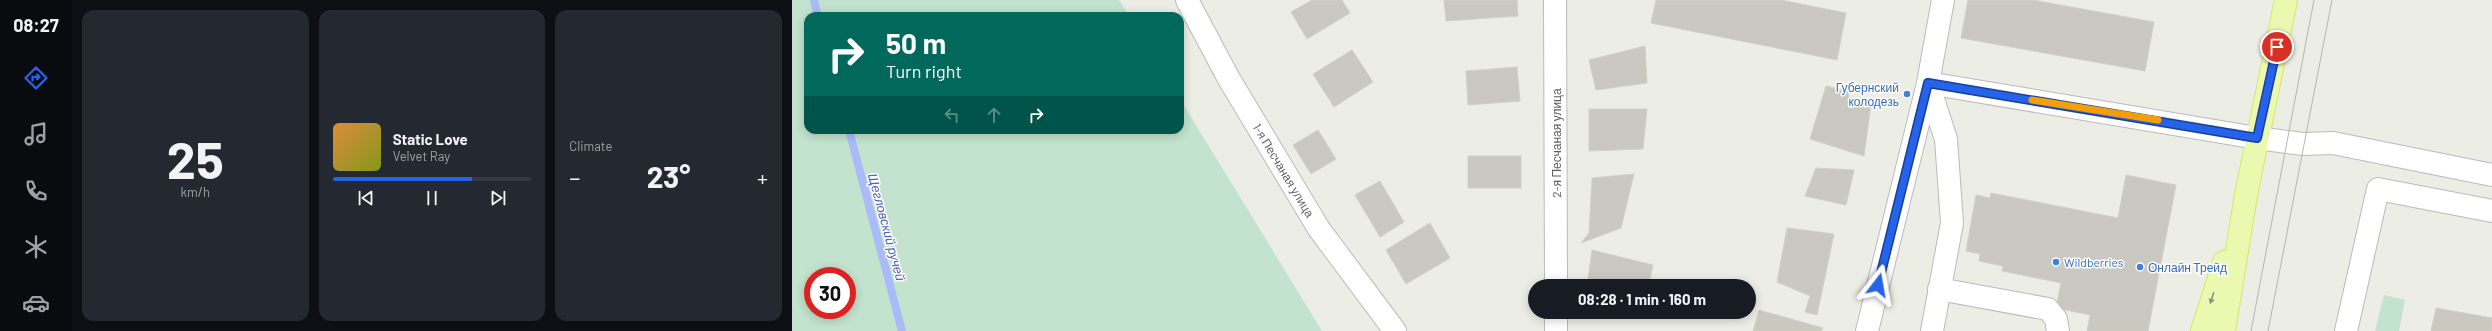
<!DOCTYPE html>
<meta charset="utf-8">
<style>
body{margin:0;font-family:Barlow,sans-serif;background:#242831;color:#f1f3f6;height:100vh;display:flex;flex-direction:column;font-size:15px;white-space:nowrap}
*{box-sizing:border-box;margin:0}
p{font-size:13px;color:#9ea1a6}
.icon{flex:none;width:22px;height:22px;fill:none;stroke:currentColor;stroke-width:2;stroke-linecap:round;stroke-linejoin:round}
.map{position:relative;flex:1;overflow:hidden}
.details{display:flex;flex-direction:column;gap:10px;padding:10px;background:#0d0f14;width:720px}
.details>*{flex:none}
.top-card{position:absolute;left:12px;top:12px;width:380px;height:122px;border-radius:12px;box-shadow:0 2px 10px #0003;background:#00695c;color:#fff;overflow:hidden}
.speed{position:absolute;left:12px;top:267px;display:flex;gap:8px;font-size:20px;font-weight:700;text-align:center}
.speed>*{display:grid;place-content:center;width:52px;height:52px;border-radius:50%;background:#171b24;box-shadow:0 2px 10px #0003;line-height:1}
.speed .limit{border:6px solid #d22;background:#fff;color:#111}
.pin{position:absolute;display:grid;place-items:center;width:34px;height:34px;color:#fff;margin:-17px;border:2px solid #fff;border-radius:50%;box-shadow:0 1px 4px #0007}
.me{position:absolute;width:44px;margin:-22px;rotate:14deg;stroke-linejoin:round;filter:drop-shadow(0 0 3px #0008)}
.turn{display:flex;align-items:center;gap:14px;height:84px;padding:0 16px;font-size:18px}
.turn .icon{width:52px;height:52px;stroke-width:2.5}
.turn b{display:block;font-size:28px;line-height:34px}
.lanes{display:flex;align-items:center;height:38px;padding:0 16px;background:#0003;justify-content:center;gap:20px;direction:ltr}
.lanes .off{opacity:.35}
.big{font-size:30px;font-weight:700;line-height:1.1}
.details .card{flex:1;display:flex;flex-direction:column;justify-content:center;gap:6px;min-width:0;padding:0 14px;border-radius:12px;background:#242831}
.details .dial{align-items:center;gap:0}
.dial b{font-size:52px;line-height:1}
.song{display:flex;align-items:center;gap:12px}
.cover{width:48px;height:48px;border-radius:6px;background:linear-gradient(135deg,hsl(30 70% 55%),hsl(70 70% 35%))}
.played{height:4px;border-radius:2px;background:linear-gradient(90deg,#2563eb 70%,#363941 70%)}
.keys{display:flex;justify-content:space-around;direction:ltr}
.heat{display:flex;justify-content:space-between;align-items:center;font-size:22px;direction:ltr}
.details .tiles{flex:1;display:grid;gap:10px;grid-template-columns:repeat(3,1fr)}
.trip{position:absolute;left:736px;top:279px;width:228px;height:40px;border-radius:20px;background:#171b24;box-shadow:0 2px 10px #0003;font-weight:700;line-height:40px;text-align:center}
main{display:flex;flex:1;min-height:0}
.menu{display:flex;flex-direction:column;width:72px;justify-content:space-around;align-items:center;background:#090b0e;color:#9ea1a6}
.menu .icon{width:28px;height:28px}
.menu .selected{color:#2563eb}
.menu b{font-size:18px;color:#f1f3f6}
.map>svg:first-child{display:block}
.green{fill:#c3e3ce;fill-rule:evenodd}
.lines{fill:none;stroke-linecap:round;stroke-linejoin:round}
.stream{stroke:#aabbf8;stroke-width:8}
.building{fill:#c9c9c1;stroke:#d1d2c3}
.minor-casing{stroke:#b9babf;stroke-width:24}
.major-casing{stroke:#dde566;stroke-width:24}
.minor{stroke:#fff;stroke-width:22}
.major{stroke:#ebf8af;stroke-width:22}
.tram{stroke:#b5b5b6;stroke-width:1}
.oneway{fill:#8e937e}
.route-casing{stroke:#184099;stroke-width:10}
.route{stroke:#2563eb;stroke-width:7}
.slow{stroke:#f59e0b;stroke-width:7}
.shop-dot{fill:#3f7fe0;stroke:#fff;stroke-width:1.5}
.labels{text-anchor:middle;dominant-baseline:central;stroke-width:3;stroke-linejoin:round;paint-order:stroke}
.shop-label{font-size:12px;fill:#366cbe;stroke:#fff;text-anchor:start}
.street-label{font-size:12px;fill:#5c5d64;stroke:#fff}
.water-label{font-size:13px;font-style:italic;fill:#4f5eb9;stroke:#fff}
</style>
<main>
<nav class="menu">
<b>08:27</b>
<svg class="icon selected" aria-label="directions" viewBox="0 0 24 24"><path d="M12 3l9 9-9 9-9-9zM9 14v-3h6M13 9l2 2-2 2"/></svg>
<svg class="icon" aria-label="music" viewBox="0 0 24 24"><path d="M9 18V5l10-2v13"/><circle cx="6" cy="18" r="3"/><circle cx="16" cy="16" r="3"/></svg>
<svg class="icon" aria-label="phone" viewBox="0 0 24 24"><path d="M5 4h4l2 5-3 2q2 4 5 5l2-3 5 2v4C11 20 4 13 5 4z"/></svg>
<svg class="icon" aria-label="climate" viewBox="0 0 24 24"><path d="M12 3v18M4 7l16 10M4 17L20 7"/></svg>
<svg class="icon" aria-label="car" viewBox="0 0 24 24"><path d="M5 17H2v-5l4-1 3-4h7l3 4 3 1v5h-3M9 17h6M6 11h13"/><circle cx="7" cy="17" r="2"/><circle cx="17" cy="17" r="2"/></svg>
</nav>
<section class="details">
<div class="tiles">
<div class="card dial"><b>25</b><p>km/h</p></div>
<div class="card">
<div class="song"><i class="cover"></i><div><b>Static Love</b><p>Velvet Ray</p></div></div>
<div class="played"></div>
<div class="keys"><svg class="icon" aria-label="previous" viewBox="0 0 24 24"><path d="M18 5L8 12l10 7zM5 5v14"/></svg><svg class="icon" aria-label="pause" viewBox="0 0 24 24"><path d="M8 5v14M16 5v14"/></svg><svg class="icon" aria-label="next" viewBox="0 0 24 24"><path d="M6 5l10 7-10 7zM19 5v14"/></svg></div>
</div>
<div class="card"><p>Climate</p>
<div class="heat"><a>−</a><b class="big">23°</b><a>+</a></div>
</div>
</div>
</section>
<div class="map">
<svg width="1700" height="331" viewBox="0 0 1700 331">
<rect width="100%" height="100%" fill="#eceee5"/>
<path class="green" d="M0,0h327l10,16h-321v114h372v-31l142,232h-530zM21,276h34v34h-34z
M1592,295l21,5 -6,31h-24z"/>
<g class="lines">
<path class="stream" d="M22,0l4,16
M57,130l53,201"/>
</g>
<path class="building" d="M520,0h30l8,13 -43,26 -16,-27z
M652,0h73l1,16 -72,5z
M864,0h125l65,13 -9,47 -186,-37z
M1176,0h65l121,22 -9,49 -184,-33z
M853,46l2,37 -51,7 -7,-30z
M560,50l21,32 -39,25 -21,-33z
M725,67l3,34 -52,4 -2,-34z
M1034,86l22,5 1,17 22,-4 -7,52 -54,-17z
M797,109h58l-4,40 -54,2z
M526,130l18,29 -25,15 -18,-29z
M676,156h53v32h-53z
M1024,168l38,2 -8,35 -41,-9z
M842,174l-13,54 -40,15 8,-10 3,-55z
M1334,175l50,10 -28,146h-61l3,-16 -34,-7 5,-25 -59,-12 1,-5 -24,-5 1,-7 -14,-3 10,-56 14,3 1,-5 127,25z
M588,181l24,41 -24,15 -25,-42z
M638,223l20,35 -44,26 -20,-34z
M995,228l47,6 -17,81 -12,-3 5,-16 -33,-14z
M800,250l61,15 -5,21h-61z
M1644,308l56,10v13h-61z
M967,310l64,18 -2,3h-68z
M791,312h37l-2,4h-35z"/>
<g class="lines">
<defs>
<path id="minor" d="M395,0l42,79 90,150 76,102
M763,0l1,286
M1136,83l329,55 46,6 30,-1 159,32
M1136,84l18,55 6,84 -20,108
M1147,289l109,20 8,10 2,12
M764,312v19
M1075,331l61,-248 15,-83
M1554,331l32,-142 114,22"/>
<path id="major" d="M1410,331l22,-69
M1432,331l22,-136 40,-195"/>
</defs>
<use href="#minor" class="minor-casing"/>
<use href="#major" class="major-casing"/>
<use href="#minor" class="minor"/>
<use href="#major" class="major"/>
<path class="tram" d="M1459,331l63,-331
M1476,331l64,-331"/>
</g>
<defs><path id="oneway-solid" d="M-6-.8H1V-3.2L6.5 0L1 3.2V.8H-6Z"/></defs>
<use class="oneway" href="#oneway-solid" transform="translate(1420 298) rotate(108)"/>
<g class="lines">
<defs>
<path id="route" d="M1086,285l50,-202 329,55 20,-91"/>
</defs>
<use href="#route" class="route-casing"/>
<use href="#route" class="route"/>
<path class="slow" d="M1240,100l126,20"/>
</g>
<g class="shop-dot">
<circle cx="1115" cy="94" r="4"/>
<circle cx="1264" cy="262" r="4"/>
<circle cx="1348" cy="267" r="4"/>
</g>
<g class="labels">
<g class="shop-label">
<text x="1107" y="87" text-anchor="end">Губернский<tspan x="1107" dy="14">колодезь</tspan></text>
<text x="1272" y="262">Wildberries</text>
<text x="1356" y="267">Онлайн Трейд</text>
</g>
<g class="street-label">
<text transform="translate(764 143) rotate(-90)">2-я Песчаная улица</text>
<text transform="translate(492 170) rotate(59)">1-я Песчаная улица</text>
</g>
<g class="water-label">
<text transform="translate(95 227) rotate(75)">Щегловский ручей</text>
</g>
</g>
</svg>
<div class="speed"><div class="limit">30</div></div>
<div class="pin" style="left:1485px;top:47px;background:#d93025"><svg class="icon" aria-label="arrive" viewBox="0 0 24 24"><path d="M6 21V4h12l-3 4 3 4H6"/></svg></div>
<svg class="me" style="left:1086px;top:285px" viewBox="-20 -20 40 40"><path d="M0-17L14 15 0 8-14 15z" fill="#2563eb" stroke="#fff" stroke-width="4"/></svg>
<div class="trip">08:28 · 1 min · 160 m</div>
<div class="top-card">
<div class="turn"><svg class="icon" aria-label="right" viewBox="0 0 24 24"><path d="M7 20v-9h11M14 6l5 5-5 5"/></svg><div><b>50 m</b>Turn right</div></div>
<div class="lanes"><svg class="icon off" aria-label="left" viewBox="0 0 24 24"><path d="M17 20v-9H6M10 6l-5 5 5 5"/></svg><svg class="icon off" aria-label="ahead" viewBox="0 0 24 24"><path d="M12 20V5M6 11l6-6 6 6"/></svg><svg class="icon" aria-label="right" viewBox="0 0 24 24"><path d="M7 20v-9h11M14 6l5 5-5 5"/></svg></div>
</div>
</div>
</main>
